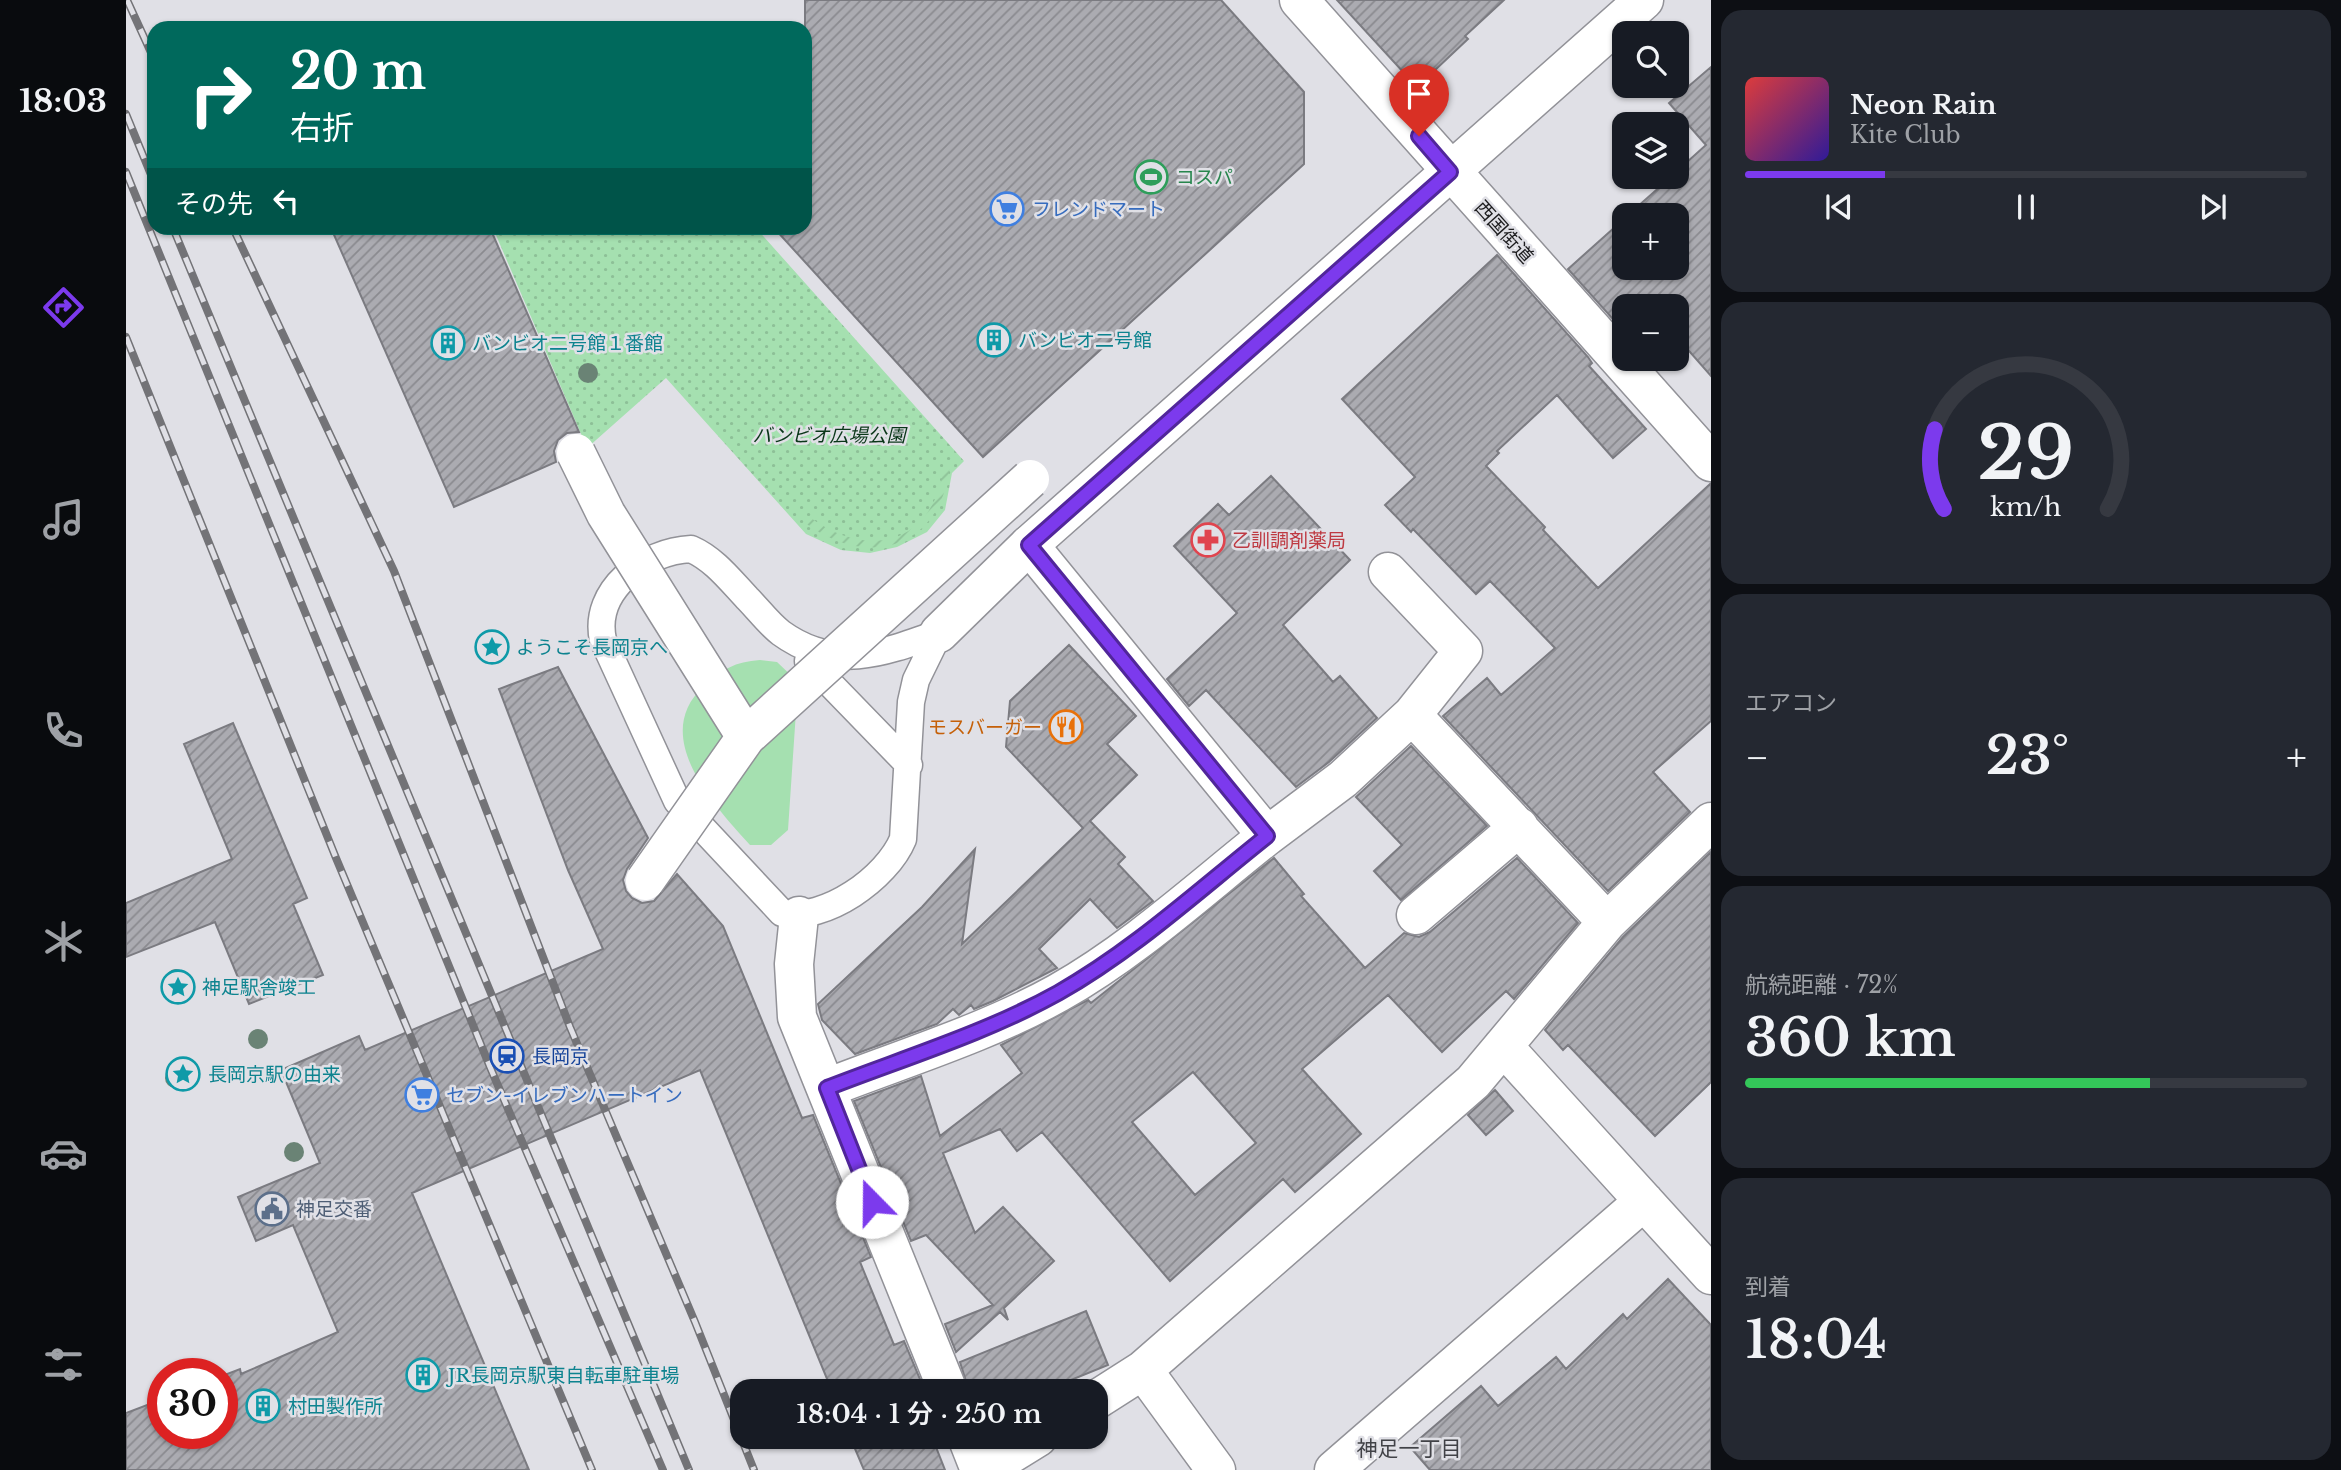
<!DOCTYPE html>
<html lang="ja">
<meta charset="utf-8">
<style>
body{margin:0;font-family:"Libre Baskerville","Noto Sans JP",serif;background:#242831;color:#f1f3f6;height:100vh;display:flex;flex-direction:column;font-size:26px;white-space:nowrap}
*{box-sizing:border-box;margin:0}
p{font-size:23px;color:#9ea1a6}
.icon{flex:none;width:38px;height:38px;fill:none;stroke:currentColor;stroke-width:2;stroke-linecap:round;stroke-linejoin:round}
.map{position:relative;flex:1;overflow:hidden}
.side{display:flex;flex-direction:column;gap:10px;padding:10px;background:#0d0f14;width:630px}
.side>*{flex:none}
.top-card{position:absolute;left:21px;top:21px;width:665px;height:214px;border-radius:21px;box-shadow:0 2px 5px #0004;background:#00695c;color:#fff;overflow:hidden}
.tools{position:absolute;left:1486px;top:21px;display:grid;gap:14px}
.tools a{display:grid;place-items:center;width:77px;height:77px;border-radius:14px;background:#171b24;box-shadow:0 2px 5px #0004;font-size:35px}
.speed{position:absolute;left:21px;top:1358px;display:flex;gap:14px;font-size:35px;font-weight:700;text-align:center}
.speed>*{display:grid;place-content:center;width:91px;height:91px;border-radius:50%;background:#171b24;box-shadow:0 2px 5px #0004;line-height:1}
.speed .limit{border:10px solid #d22;background:#fff;color:#111}
.pin{position:absolute;display:grid;place-items:center;width:60px;height:60px;color:#fff;margin:-72px -30px;border-radius:50% 50% 50% 0;rotate:-45deg;box-shadow:0 0 7px #0007}
.pin .icon{rotate:45deg}
.me{position:absolute;width:77px;margin:-38px;rotate:338deg;stroke-linejoin:round;filter:drop-shadow(0 0 5px #0008)}
.turn{display:flex;align-items:center;gap:24px;height:147px;padding:0 28px;font-size:32px}
.turn .icon{width:91px;height:91px;stroke-width:2.5}
.turn b{display:block;font-size:49px;line-height:60px}
.then{display:flex;align-items:center;height:66px;padding:0 28px;background:#0003;gap:14px;font-size:26px}
.big{font-size:52px;font-weight:600;line-height:1.1}
.side .tile{flex:1;display:flex;flex-direction:column;justify-content:center;gap:10px;min-width:0;padding:0 24px;border-radius:21px;background:#242831}
.side .dial{align-items:center;gap:0}
.dial svg{height:182px;overflow:visible;fill:none;stroke:#363941;stroke-width:7;stroke-linecap:round;text-anchor:middle}
.dial text{fill:#f1f3f6;stroke:none}
.song{display:flex;align-items:center;gap:21px}
.cover{width:84px;height:84px;border-radius:10px;background:linear-gradient(135deg,hsl(0 70% 55%),hsl(250 70% 35%))}
.played{height:7px;border-radius:4px;background:linear-gradient(90deg,#7c3aed 25%,#363941 25%)}
.keys{display:flex;justify-content:space-around;direction:ltr}
.heat{display:flex;justify-content:space-between;align-items:center;font-size:38px;direction:ltr}
.charge{height:10px;border-radius:5px;background:linear-gradient(90deg,#34c759 72%,#363941 0)}
.trip{position:absolute;left:604px;top:1379px;width:378px;height:70px;border-radius:21px;background:#171b24;box-shadow:0 2px 5px #0004;font-weight:600;line-height:70px;text-align:center}
main{display:flex;flex:1;min-height:0}
.menu{display:flex;flex-direction:column;width:126px;justify-content:space-around;align-items:center;background:#090b0e;color:#9ea1a6}
.menu .icon{width:49px;height:49px}
.menu .active{color:#7c3aed}
.menu b{font-size:32px;color:#f1f3f6}
.map>svg:first-child{display:block}
.grass{fill:#a5e0b0}
.park{fill:url(#park-dots)}
.garden{fill:url(#garden-furrows)}
.building{fill:url(#building-hatch);stroke:#7b7b81;stroke-width:2;fill-rule:evenodd}
.lines{fill:none;stroke-linecap:round;stroke-linejoin:round}
.service-casing{stroke:#929298;stroke-width:29}
.minor-casing{stroke:#929298;stroke-width:41}
.secondary-casing{stroke:#929298;stroke-width:41}
.service{stroke:#fff;stroke-width:26}
.minor{stroke:#fff;stroke-width:38}
.secondary{stroke:#fff;stroke-width:38}
.rail-casing{stroke:#737377;stroke-width:8}
.rail{stroke:#e0e0e6;stroke-width:5;stroke-dasharray:16;stroke-linecap:butt}
.pedestrian-bridge-casing{stroke:#929298;stroke-width:41;stroke-linecap:butt}
.pedestrian-bridge{stroke:#fff;stroke-width:38}
.tree{fill:#6a8375}
.route-casing{stroke:#51269a;stroke-width:18}
.route{stroke:#7c3aed;stroke-width:12}
.labels{text-anchor:middle;dominant-baseline:central;stroke-width:5;stroke-linejoin:round;paint-order:stroke}
.leisure-label{font-size:19px;fill:#27864d;stroke:#e0e0e6;text-anchor:start}
.shop-label{font-size:19px;fill:#366cbe;stroke:#e0e0e6;text-anchor:start}
.street-label{font-size:19px;fill:#1c1c1e;stroke:#e0e0e6}
.culture-label{font-size:19px;fill:#0d838f;stroke:#e0e0e6;text-anchor:start}
.park-label{font-size:19px;font-style:italic;fill:#0a3719;stroke:#e0e0e6}
.health-label{font-size:19px;fill:#be3a42;stroke:#e0e0e6;text-anchor:start}
.food-label{font-size:19px;fill:#c56008;stroke:#e0e0e6;text-anchor:end}
.transit-label{font-size:19px;fill:#164399;stroke:#e0e0e6;text-anchor:start}
.service-label{font-size:19px;fill:#4e5e75;stroke:#e0e0e6;text-anchor:start}
.neighbourhood-label{font-size:21px;fill:#414247;stroke:#e0e0e6}
</style>
<main>
<nav class="menu">
<b>18:03</b>
<svg class="icon active" aria-label="directions" viewBox="0 0 24 24"><path d="M12 3l9 9-9 9-9-9zM9 14v-3h6M13 9l2 2-2 2"/></svg>
<svg class="icon" aria-label="music" viewBox="0 0 24 24"><path d="M9 18V5l10-2v13"/><circle cx="6" cy="18" r="3"/><circle cx="16" cy="16" r="3"/></svg>
<svg class="icon" aria-label="phone" viewBox="0 0 24 24"><path d="M5 4h4l2 5-3 2q2 4 5 5l2-3 5 2v4C11 20 4 13 5 4z"/></svg>
<svg class="icon" aria-label="climate" viewBox="0 0 24 24"><path d="M12 3v18M4 7l16 10M4 17L20 7"/></svg>
<svg class="icon" aria-label="car" viewBox="0 0 24 24"><path d="M5 17H2v-5l4-1 3-4h7l3 4 3 1v5h-3M9 17h6M6 11h13"/><circle cx="7" cy="17" r="2"/><circle cx="17" cy="17" r="2"/></svg>
<svg class="icon" aria-label="filters" viewBox="0 0 24 24"><path d="M4 7h16M4 17h16"/><circle cx="9" cy="7" r="2"/><circle cx="15" cy="17" r="2"/></svg>
</nav>
<div class="map">
<svg width="1585" height="1470" viewBox="0 0 1585 1470">
<defs>
<pattern id="park-dots" width="8" height="8" patternUnits="userSpaceOnUse" patternTransform="scale(1.75)"><rect width="8" height="8" fill="#a5e0b0"/><path d="M2 2h.1M6 6h.1" fill="none" stroke="#8dc097" stroke-width="1.8" stroke-linecap="round"/></pattern>
<pattern id="garden-furrows" width="10" height="10" patternUnits="userSpaceOnUse" patternTransform="scale(1.75)"><rect width="10" height="10" fill="#a5e0b0"/><path d="M-1 1l2-2M0 10L10 0M9 11l2-2" fill="none" stroke="#8dc097"/></pattern>
<pattern id="building-hatch" width="6" height="6" patternUnits="userSpaceOnUse" patternTransform="scale(1.75)"><rect width="6" height="6" fill="#ababb1"/><path d="M-1 1l2-2M0 6l6-6M5 7l2-2" fill="none" stroke="#8a8a8f"/></pattern>
</defs>
<rect width="100%" height="100%" fill="#e0e0e6"/>
<path class="grass" d="M634,660l17,2 21,20 -10,148 -17,15h-21c-36,-40 -101,-109 -46,-159 18,-17 31,-24 56,-26z"/>
<path class="park" d="M367,228h263l208,233 -12,12 -7,37 -18,22 -30,15 -27,6 -29,-3 -35,-16 -140,-156 -79,70z"/>
<path class="garden" d="M818,463l6,1c-8,84 -82,107 -146,58l4,-6c61,46 128,28 136,-53z"/>
<path class="building" d="M679,0h416l83,92v72l-321,293 -209,-229h31z
M1211,0h167l-39,36 3,3 -51,48z
M1585,67v309l-35,-40v-30h-25l-3,-3 -4,3h-20v18l-4,3 -52,-58 56,-50v49h52v-53h-48l43,-38h5v-5l30,-27 -37,-42z
M205,228h159l89,204 -12,1 -9,7 -4,11 2,11 -102,45z
M1371,255l91,102 4,6 -3,3 57,63 -33,29 -56,-63 -60,56 2,2 -13,13 59,61 -2,3 55,58 113,-105v238l-58,51 37,40 -82,79 -165,-175 44,-38 14,17 54,-47 -65,-67 -14,13 -63,-65 -2,3 -26,-27 30,-28 -73,-78z
M1145,476l79,84 -67,65 50,57 7,-6 37,42 -48,44 -33,25 -90,-97 -17,16 -22,-27 70,-66 -63,-67 44,-42 11,11z
M943,645l67,71 -29,28 30,31 -47,46 35,36 -7,7 35,37 -36,27 -27,-29 -51,50 18,19 -64,33 -19,8 -3,-4 -12,10 -6,-6 -16,15 -82,30 -33,-34 -4,-16 104,-97 53,-58 -13,95 121,-116 -77,-81 4,-46z
M432,667l90,171 -21,31 -4,11 3,11 6,7 10,5 12,-2 23,-27 46,52 79,192 11,-3 58,142 -11,5 34,83 10,-4 21,50h-93l-132,-321 -288,123 117,277h-403v-57l37,-14v34h59v-57l18,-7 1,5 97,-42 -45,-107 -37,16 -18,-44 82,-34 -39,-93 78,-34 6,14 238,-101 -35,-79 -69,-181z
M107,723l74,175 -14,6 30,71 -74,29 -34,-82 -89,35v-54l106,-44 -48,-115z
M1285,746l76,80 -86,74 -27,-29 28,-26 -46,-48z
M1585,852v230l-56,54 -87,-91 -5,5 -18,-20 78,-93z
M1148,858l30,36 -3,2 64,72 39,-35 15,4 11,-5 87,-74 61,65 -64,76 -8,-8 -64,61 -54,-57 -86,74 59,65 -66,58 -12,-13 -113,102 -128,-149 -25,19 -17,-22 -57,24 32,80 28,-26 51,54 -50,47 4,12 -8,-8 -44,40 -11,-28 48,-19 -67,-70 -15,6 -57,-140 67,-25 19,60 82,-63 -21,-28 87,-45 3,3zM1067,1072l63,71 -61,52 -63,-73z
M1369,1090l18,21 -27,24 -18,-20z
M1542,1279l43,46v145h-281l-20,-23 71,-61 17,20 58,-49 10,12 57,-55 4,5z
M960,1311l22,54 -64,26h-75l-9,-29z
M724,1437h82l13,33h-81z"/>
<g class="lines">
<defs>
<path id="service" d="M565,549c23,10 39,31 56,49 11,11 22,26 34,35 54,39 103,20 158,0l-23,47 -5,22 -8,137c-16,39 -78,83 -121,74l-105,-112 -74,-161c-11,-50 42,-89 88,-91z
M682,661l101,104"/>
<path id="minor" d="M1173,0l412,462
M1262,572l75,79 -51,64 195,207
M1141,836l76,-57 69,-64
M1290,915l103,-88
M673,916l-5,48 3,53 151,374
M1377,1046l208,229
M701,1088c77,-30 159,-55 231,-95 76,-43 141,-103 209,-157l-238,-291
M1017,1370l73,100
M970,1400l47,-30 330,-288 134,-160 104,-100
M841,1437l13,33
M859,1470l53,-33
M1208,1470l310,-269"/>
<path id="secondary" d="M813,633l90,-88 615,-545"/>
</defs>
<use href="#service" class="service-casing"/>
<use href="#minor" class="minor-casing"/>
<use href="#secondary" class="secondary-casing"/>
<use href="#service" class="service"/>
<use href="#minor" class="minor"/>
<use href="#secondary" class="secondary"/>
<defs>
<path id="rail" d="M1,0l27,59
M0,114l28,68
M0,172l364,895 173,403
M47,228l516,1242
M107,228l161,343 176,456 125,295 59,148
M0,337l210,521 256,612"/>
</defs>
<use href="#rail" class="rail-casing"/>
<use href="#rail" class="rail"/>
<defs>
<path id="pedestrian-bridge" d="M450,453l30,61 140,223
M519,881l101,-144 284,-258"/>
</defs>
<use href="#pedestrian-bridge" class="pedestrian-bridge-casing"/>
<use href="#pedestrian-bridge" class="pedestrian-bridge"/>
</g>
<g class="tree">
<circle cx="462" cy="373" r="10"/>
<circle cx="50" cy="979" r="10"/>
<circle cx="132" cy="1039" r="10"/>
<circle cx="49" cy="1078" r="10"/>
<circle cx="168" cy="1152" r="10"/>
</g>
<g class="lines">
<defs>
<path id="route" d="M746,1202l-45,-114c77,-30 159,-55 231,-95 76,-43 141,-103 209,-157l-238,-291 421,-373 -31,-36"/>
</defs>
<use href="#route" class="route-casing"/>
<use href="#route" class="route"/>
</g>
<defs>
<symbol id="stadium-ring" viewBox="-11 -11 22 22"><circle r="9.5" fill="#e0e0e6" stroke="#2e9e5b" stroke-width="1.5"/><path d="M0-5a6.5 5 0 1 0 0 10a6.5 5 0 1 0 0-10ZM-3.5-1.8h7v3.6h-7Z" fill="#2e9e5b"/></symbol>
<symbol id="supermarket-ring" viewBox="-11 -11 22 22"><circle r="9.5" fill="#e0e0e6" stroke="#3f7fe0" stroke-width="1.5"/><path d="M-6-5.5h2.5l.6 2H6L4.5 2H-2.5L-4.4-4H-6ZM-1.5 3.2a1.3 1.3 0 1 0 .1 0ZM3 3.2a1.3 1.3 0 1 0 .1 0Z" fill="#3f7fe0"/></symbol>
<symbol id="building-ring" viewBox="-11 -11 22 22"><circle r="9.5" fill="#e0e0e6" stroke="#0f9aa8" stroke-width="1.5"/><path d="M-4-6H4V6H1V3H-1V6H-4ZM-2.5-4.3h1.7v1.8h-1.7ZM.8-4.3h1.7v1.8H.8ZM-2.5-1h1.7V.8h-1.7ZM.8-1h1.7V.8H.8Z" fill="#0f9aa8"/></symbol>
<symbol id="pharmacy-ring" viewBox="-11 -11 22 22"><circle r="9.5" fill="#e0e0e6" stroke="#e0444e" stroke-width="1.5"/><path d="M-2-6h4v4h4v4h-4v4h-4v-4h-4v-4h4Z" fill="#e0444e"/></symbol>
<symbol id="sight-ring" viewBox="-11 -11 22 22"><circle r="9.5" fill="#e0e0e6" stroke="#0f9aa8" stroke-width="1.5"/><path d="M0-6L1.8-2.2L6-1.7L2.9 1.2L3.7 5.4L0 3.3L-3.7 5.4L-2.9 1.2L-6-1.7L-1.8-2.2Z" fill="#0f9aa8"/></symbol>
<symbol id="restaurant-ring" viewBox="-11 -11 22 22"><circle r="9.5" fill="#e0e0e6" stroke="#e8710a" stroke-width="1.5"/><path d="M-5-6h1v4h1v-4h1v4h1v-4h1v5L-1.5 .5V6h-2V.5L-5-1ZM5-6V6H3V1.5H1.5Q1.5-4 5-6Z" fill="#e8710a"/></symbol>
<symbol id="station-ring" viewBox="-11 -11 22 22"><circle r="9.5" fill="#e0e0e6" stroke="#1a4fb4" stroke-width="1.5"/><path d="M-3-6H3Q5-6 5-4V2Q5 4 3 4L4.5 6H3L1.5 4h-3L-3 6H-4.5L-3 4Q-5 4-5 2V-4Q-5-6-3-6ZM-3.5-4v3h7v-3ZM-3.5 1v1.5H-2V1ZM2 1v1.5H3.5V1Z" fill="#1a4fb4"/></symbol>
<symbol id="civic-ring" viewBox="-11 -11 22 22"><circle r="9.5" fill="#e0e0e6" stroke="#5c6f8a" stroke-width="1.5"/><path d="M-.6-6.5H3V-4.5H.6V-3L4-1V1h2V6H-6V1h2V-1L-.6-3ZM-1.2 2.5V6h2.4V2.5Z" fill="#5c6f8a"/></symbol>
</defs>
<g fill-rule="evenodd">
<use href="#stadium-ring" x="1006" y="158" width="38" height="38"/>
<use href="#supermarket-ring" x="862" y="190" width="38" height="38"/>
<use href="#building-ring" x="849" y="321" width="38" height="38"/>
<use href="#building-ring" x="303" y="324" width="38" height="38"/>
<use href="#pharmacy-ring" x="1063" y="521" width="38" height="38"/>
<use href="#sight-ring" x="347" y="628" width="38" height="38"/>
<use href="#restaurant-ring" x="921" y="708" width="38" height="38"/>
<use href="#sight-ring" x="33" y="968" width="38" height="38"/>
<use href="#station-ring" x="362" y="1037" width="38" height="38"/>
<use href="#sight-ring" x="38" y="1055" width="38" height="38"/>
<use href="#supermarket-ring" x="277" y="1076" width="38" height="38"/>
<use href="#civic-ring" x="127" y="1190" width="38" height="38"/>
<use href="#building-ring" x="278" y="1356" width="38" height="38"/>
<use href="#building-ring" x="118" y="1387" width="38" height="38"/>
</g>
<g class="labels">
<g class="leisure-label">
<text x="1050" y="177">コスパ</text>
</g>
<g class="shop-label">
<text x="906" y="209">フレンドマート</text>
<text x="320" y="1095">セブン-イレブンハートイン</text>
</g>
<g class="street-label">
<text transform="translate(1378 232) rotate(48)">西国街道</text>
</g>
<g class="culture-label">
<text x="892" y="340">バンビオ二号館</text>
<text x="346" y="343">バンビオ二号館１番館</text>
<text x="390" y="647">ようこそ長岡京へ</text>
<text x="76" y="987">神足駅舎竣工</text>
<text x="82" y="1074">長岡京駅の由来</text>
<text x="322" y="1375">JR長岡京駅東自転車駐車場</text>
<text x="162" y="1406">村田製作所</text>
</g>
<g class="park-label">
<text x="703" y="435">バンビオ広場公園</text>
</g>
<g class="health-label">
<text x="1106" y="540">乙訓調剤薬局</text>
</g>
<g class="food-label">
<text x="916" y="727">モスバーガー</text>
</g>
<g class="transit-label">
<text x="406" y="1056">長岡京</text>
</g>
<g class="service-label">
<text x="170" y="1209">神足交番</text>
</g>
<g class="neighbourhood-label">
<text x="1283" y="1449">神足一丁目</text>
</g>
</g>
</svg>
<div class="tools">
<a><svg class="icon" aria-label="search" viewBox="0 0 24 24"><circle cx="10" cy="10" r="6"/><path d="M15 15l6 6"/></svg></a>
<a><svg class="icon" aria-label="layers" viewBox="0 0 24 24"><path d="M12 4l9 5-9 5-9-5zM3 14l9 5 9-5"/></svg></a>
<a>+</a>
<a>−</a>
</div>
<div class="speed"><div class="limit">30</div></div>
<div class="pin" style="left:1293px;top:136px;background:#d93025"><svg class="icon" aria-label="arrive" viewBox="0 0 24 24"><path d="M6 21V4h12l-3 4 3 4H6"/></svg></div>
<svg class="me" style="left:746px;top:1202px" viewBox="-20 -20 40 40"><circle r="19" fill="#fff"/><path d="M0-13L10 11 0 6-10 11z" fill="#7c3aed"/></svg>
<div class="trip">18:04 · 1 分 · 250 m</div>
<div class="top-card">
<div class="turn"><svg class="icon" aria-label="right" viewBox="0 0 24 24"><path d="M7 20v-9h11M14 6l5 5-5 5"/></svg><div><b>20 m</b>右折</div></div>
<div class="then">その先<svg class="icon" aria-label="left" viewBox="0 0 24 24"><path d="M17 20v-9H6M10 6l-5 5 5 5"/></svg></div>
</div>
</div>
<section class="side">
<div class="tile">
<div class="song"><i class="cover"></i><div><b>Neon Rain</b><p>Kite Club</p></div></div>
<div class="played"></div>
<div class="keys"><svg class="icon" aria-label="previous" viewBox="0 0 24 24"><path d="M18 5L8 12l10 7zM5 5v14"/></svg><svg class="icon" aria-label="pause" viewBox="0 0 24 24"><path d="M8 5v14M16 5v14"/></svg><svg class="icon" aria-label="next" viewBox="0 0 24 24"><path d="M6 5l10 7-10 7zM19 5v14"/></svg></div>
</div>
<div class="tile dial"><svg viewBox="0 0 100 80">
<path d="M14 69A42 42 0 1 1 86 69"/>
<path d="M14 69A42 42 0 0 1 10 34" stroke="#7c3aed"/>
<text x="50" y="56" font-size="32" font-weight="700">29</text>
<text x="50" y="72" font-size="11">km/h</text>
</svg></div>
<div class="tile"><p>エアコン</p>
<div class="heat"><a>−</a><b class="big">23°</b><a>+</a></div>
</div>
<div class="tile"><p>航続距離 · 72%</p><b class="big">360 km</b><div class="charge"></div></div>
<div class="tile"><p>到着</p><b class="big">18:04</b></div>
</section>
</main>
